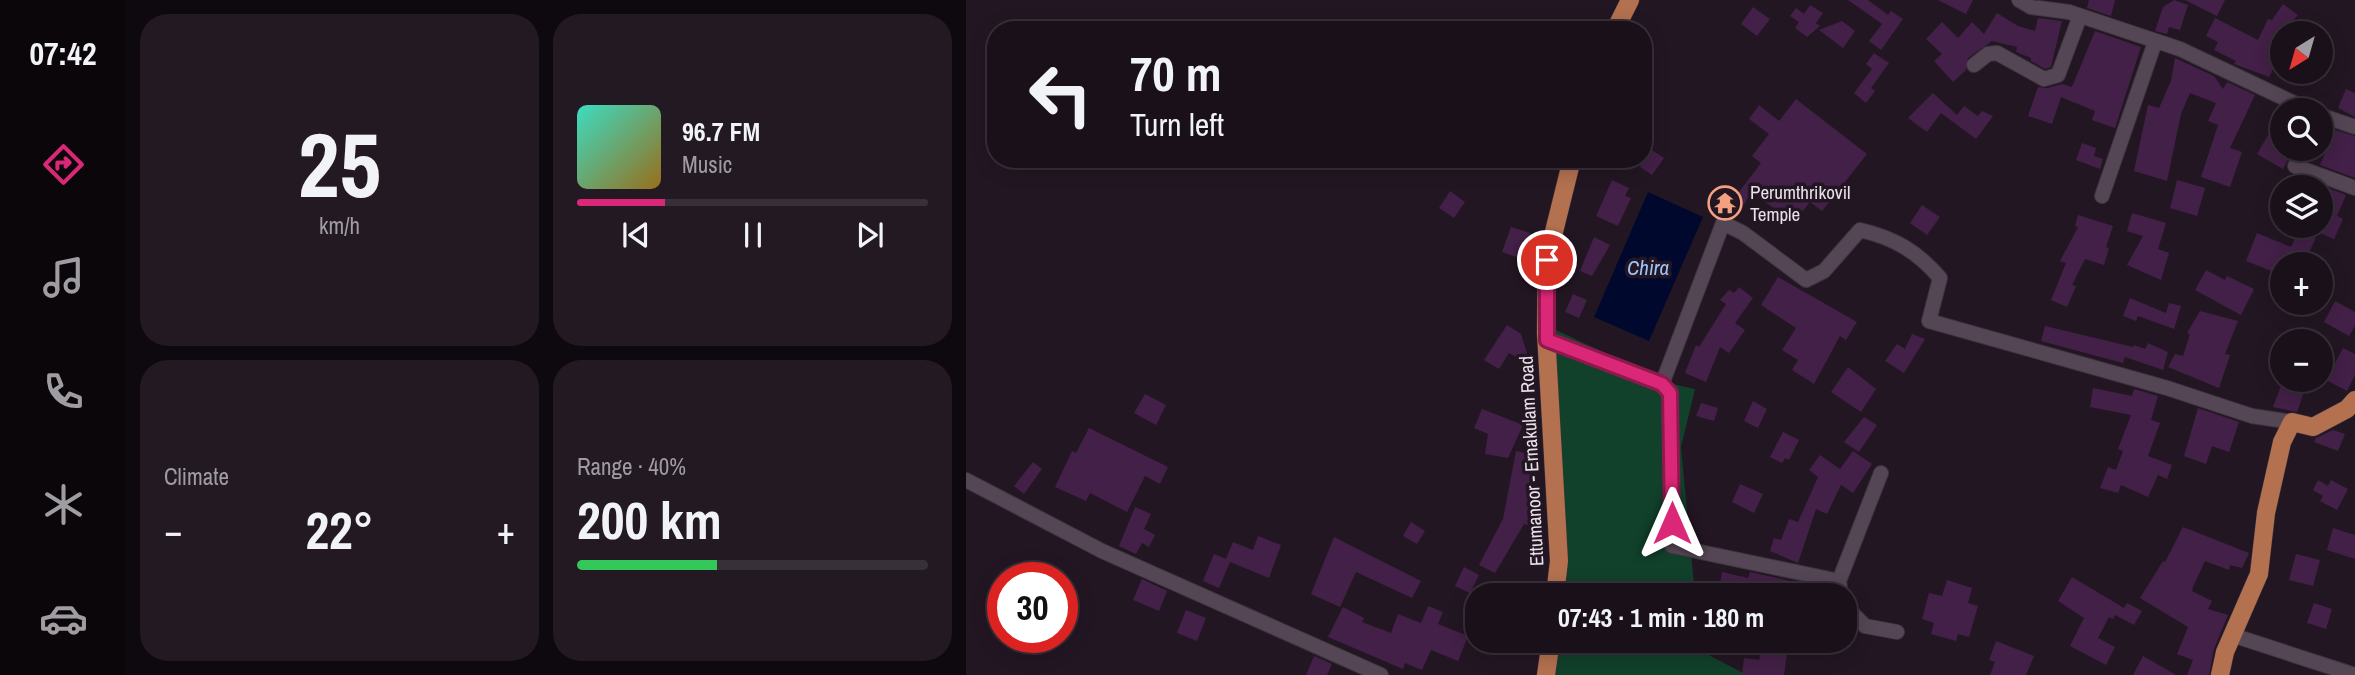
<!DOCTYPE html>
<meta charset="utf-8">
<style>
body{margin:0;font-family:"Archivo Narrow",sans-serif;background:#231923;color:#f1f3f6;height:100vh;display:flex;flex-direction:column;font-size:26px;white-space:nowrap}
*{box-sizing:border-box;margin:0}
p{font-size:23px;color:#9f9da2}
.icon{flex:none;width:38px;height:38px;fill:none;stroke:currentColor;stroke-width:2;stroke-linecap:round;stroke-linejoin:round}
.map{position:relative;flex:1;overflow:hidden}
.drawer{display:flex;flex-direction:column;gap:14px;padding:14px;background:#0e090e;width:840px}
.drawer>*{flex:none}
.hud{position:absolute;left:21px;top:21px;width:665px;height:147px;border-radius:28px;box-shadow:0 4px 18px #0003,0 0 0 2px #383039;background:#1a101a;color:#f1f3f6;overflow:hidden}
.needle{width:46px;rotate:217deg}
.controls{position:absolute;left:1304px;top:21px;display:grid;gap:14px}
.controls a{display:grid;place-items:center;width:63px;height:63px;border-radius:50%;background:#1a101a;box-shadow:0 4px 18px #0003,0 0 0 2px #383039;font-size:35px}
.speed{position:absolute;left:21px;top:562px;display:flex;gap:14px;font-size:35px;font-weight:700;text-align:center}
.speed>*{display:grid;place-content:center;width:91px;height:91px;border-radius:50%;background:#1a101a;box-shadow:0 4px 18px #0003,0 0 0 2px #383039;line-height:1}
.speed .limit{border:10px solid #d22;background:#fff;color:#111}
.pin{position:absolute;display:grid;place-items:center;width:60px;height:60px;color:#fff;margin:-30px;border:4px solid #fff;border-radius:50%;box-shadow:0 2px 7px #0007}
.me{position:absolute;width:77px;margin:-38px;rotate:0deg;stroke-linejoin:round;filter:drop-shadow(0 0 5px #0008)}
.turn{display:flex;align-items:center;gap:24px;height:147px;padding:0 28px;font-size:32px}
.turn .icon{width:91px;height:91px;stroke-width:2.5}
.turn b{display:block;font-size:49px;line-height:60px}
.big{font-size:52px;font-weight:700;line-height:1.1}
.drawer .widget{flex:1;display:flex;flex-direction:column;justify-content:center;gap:10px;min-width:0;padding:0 24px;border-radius:28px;background:#231923}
.drawer .dial{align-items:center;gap:0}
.dial b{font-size:91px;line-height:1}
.song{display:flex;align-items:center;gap:21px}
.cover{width:84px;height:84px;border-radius:10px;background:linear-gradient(135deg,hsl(170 70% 55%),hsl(40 70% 35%))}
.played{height:7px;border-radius:4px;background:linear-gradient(90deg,#db2777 25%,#383039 25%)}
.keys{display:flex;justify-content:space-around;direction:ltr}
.heat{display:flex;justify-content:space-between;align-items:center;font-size:38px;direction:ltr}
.charge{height:10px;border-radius:5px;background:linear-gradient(90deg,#34c759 40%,#383039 0)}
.drawer .tiles{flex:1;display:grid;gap:14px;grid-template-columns:repeat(2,1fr)}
.trip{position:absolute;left:499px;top:583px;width:392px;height:70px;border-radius:28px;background:#1a101a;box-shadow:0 4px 18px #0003,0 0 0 2px #383039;font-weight:700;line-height:70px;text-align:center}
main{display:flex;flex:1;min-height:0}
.tab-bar{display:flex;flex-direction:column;width:126px;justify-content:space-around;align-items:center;background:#0a060a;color:#9f9da2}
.tab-bar .icon{width:49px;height:49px}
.tab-bar .selected{color:#db2777}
.tab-bar b{font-size:32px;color:#f1f3f6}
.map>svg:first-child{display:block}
.green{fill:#11402b}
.water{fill:#00082d}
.building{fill:#432047}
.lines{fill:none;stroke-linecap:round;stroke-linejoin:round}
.minor-casing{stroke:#3d343d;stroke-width:16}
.major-casing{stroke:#3d343d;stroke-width:19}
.minor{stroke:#554655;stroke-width:14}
.major{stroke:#b3714f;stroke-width:18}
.route-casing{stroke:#8e194d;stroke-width:18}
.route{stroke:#db2777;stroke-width:12}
.labels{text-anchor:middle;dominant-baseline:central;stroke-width:7;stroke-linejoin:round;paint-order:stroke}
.poi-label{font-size:19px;fill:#e9e0e9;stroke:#231623;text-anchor:start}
.street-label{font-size:19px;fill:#e9e0e9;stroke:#231623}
.water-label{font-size:21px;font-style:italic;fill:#9ec5fc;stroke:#231623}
</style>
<main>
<nav class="tab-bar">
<b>07:42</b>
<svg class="icon selected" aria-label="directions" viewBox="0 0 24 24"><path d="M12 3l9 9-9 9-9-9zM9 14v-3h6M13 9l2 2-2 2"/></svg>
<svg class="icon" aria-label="music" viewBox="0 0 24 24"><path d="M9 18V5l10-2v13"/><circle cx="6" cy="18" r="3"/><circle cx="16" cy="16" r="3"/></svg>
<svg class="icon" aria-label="phone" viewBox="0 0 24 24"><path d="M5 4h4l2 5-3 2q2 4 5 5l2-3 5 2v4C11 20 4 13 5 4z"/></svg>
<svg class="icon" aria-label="climate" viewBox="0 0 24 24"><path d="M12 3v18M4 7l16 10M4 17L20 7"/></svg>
<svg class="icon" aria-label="car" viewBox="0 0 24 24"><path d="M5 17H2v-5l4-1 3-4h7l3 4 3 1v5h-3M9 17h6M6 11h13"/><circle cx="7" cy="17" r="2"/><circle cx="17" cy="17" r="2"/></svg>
</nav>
<section class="drawer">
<div class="tiles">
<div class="widget dial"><b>25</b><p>km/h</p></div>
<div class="widget">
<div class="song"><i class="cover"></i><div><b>96.7 FM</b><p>Music</p></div></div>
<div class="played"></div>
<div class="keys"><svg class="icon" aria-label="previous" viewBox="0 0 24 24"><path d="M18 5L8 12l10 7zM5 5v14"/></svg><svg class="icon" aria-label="pause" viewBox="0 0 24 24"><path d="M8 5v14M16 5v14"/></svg><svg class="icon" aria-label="next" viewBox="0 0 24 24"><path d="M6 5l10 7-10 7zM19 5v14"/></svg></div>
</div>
<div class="widget"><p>Climate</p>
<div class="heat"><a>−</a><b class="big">22°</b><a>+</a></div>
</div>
<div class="widget"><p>Range · 40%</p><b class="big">200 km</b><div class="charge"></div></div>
</div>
</section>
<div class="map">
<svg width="1389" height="675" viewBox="0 0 1389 675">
<rect width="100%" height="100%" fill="#231623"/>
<path class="green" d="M586,328l116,55 27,6 -14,58 14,148h-135z
M590,640l143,1 2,10 46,24h-195z"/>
<path class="water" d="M682,192l55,25 -54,124 -55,-24z"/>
<path class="building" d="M882,0h20l20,15 3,-4 12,8 -22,31 -12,-9 13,-17z
M972,0h35l-7,14z
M1123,0h26l-4,16 -24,-8z
M1208,0l14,5 -8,25 -11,-3 -2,7 -12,-3 8,-24z
M1219,0h40l-8,16z
M1317,4l15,11 -16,18v20l-13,24 -35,-13 2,-3 -22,-11 4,-8 -12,-6 9,-18 43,22 10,-21 4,1z
M844,5l13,8 -7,10 4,3 -13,11 -12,-9 4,-6 -9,-6 6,-8 8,6z
M787,7l17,12 -13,17 -16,-12z
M1031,13l21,13 17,5 3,-13 24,3 -11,46 -6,2 -14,-8v-3l-15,-6 1,-5 -25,-6 -24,17 -2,12 -13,12 -19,-21 8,-7 -16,-15 16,-17 16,16 14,-16 12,12z
M876,21l13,10 -12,17 -24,-18z
M1129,31l46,16 -26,81 -23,-8 3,-9 -34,-14 -9,27 -24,-8 10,-29 9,1 15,-4 10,3z
M908,53l15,10 -18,25 4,3 -9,12 -12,-10 18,-24 -6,-5z
M1209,58l39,18 9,13 4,-7 28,13 -25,53 12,4 -12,35 -29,-10 17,-52 -10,-4 8,-18 -26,-10 -9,21 -14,67 -33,-10 14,-66 11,3 12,-27z
M1380,89l9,4v24l-17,-9z
M967,93l24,22 7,-9 14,10 4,-5 11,5 -17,23 -35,-26 -14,19 -19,-14z
M830,99l71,55 -45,57 -12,-9 -16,20 -42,-29 -14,19 -17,-13 7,-9 8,6 25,-33 -9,-7 17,-22 -20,-15 10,-14 20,16z
M1369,130l20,6v42l-35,-13z
M1302,135l14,8v6h12l-11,20 -26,-15z
M1116,143l14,5 -2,8 9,3 -3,10 -24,-9z
M677,144l21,14 -12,17 -12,-8z
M646,180l17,8 -4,8 6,2 -13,28 -22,-10z
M1211,180l28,8 -8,28 -27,-8z
M1362,188l18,7 -9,21 6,3 -9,20 -14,-6v-22z
M484,191l15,11 -11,16 -15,-10z
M956,205l18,12 -13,18 -17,-12z
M1166,213l34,10 -8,26 11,4 -8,27 -34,-15 16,-29 -16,-5z
M1112,215l35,11 -7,21 3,1 -5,17 -19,-6 -13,26 4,1 -9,21 -16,-7 15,-37 -6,-2 18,-34 -3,-1z
M545,227l19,6 -8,26 -20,-7z
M1333,230l17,8 -13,26h-21v29l-14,-7 6,-14 -28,-11 11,-28 34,14z
M628,237l16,8 -18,31 -12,-5z
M1240,270l19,10 2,-4 27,13 -13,26 -46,-25z
M812,277l79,45 -11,18 -6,-4 -26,48 -22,-14 6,-10 -16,-10 14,-22 -35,-23z
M773,287l14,11 -18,25 10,7 -16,23 -9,-6 -14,35 -21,-9 11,-28 3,2 27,-43 -6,-4 9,-10 5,3z
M607,294l14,6 -8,18 -14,-6z
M1164,298l36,15 3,-10 12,3 -7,23 -36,-13 -2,5 -13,-5z
M1369,301l20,11v14l-6,10 -25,-14z
M1234,311l38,10 -13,33 5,1 -11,33 -51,-21 7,-13 8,2 7,-22 -3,-1z
M541,325l14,9 6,19 -2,9 -16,-9 -10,16 -15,-9z
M1079,326l88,21 1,-2 11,4 3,-6 20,9 -5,18 -38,-13 -2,6 -82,-22z
M946,334l13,5 -21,34 -19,-12 12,-17 8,5z
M1377,348l12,6v21l-8,16 -21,-11z
M882,367l28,22 -15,23 -30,-20z
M1317,380h21l-4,7 5,2 -8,23 -24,-5z
M1127,388l39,8 2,-7 24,7 -7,24 9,3 -12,33 24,9 -5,14 -9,-4 -10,22 -27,-12 -3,8 -18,-5 8,-21 8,3 7,-19 -5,-2 13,-34 -41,-8z
M179,394l21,11 -10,20 -22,-12z
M787,401l14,8 -9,19 -14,-7z
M735,403l17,5 -4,13 -18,-5z
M1232,408l41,14 -10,30 -17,-6 -6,18 -22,-8z
M516,409l41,16 -15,33 -23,-4 3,-20 -14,-6z
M898,417l13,8 -18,27 -15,-10z
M123,428l79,39 -8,17 -15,-8 -18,36 -37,-19 -4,8 -31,-14 17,-36 4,2z
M1367,430l12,4 -7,17 -24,-9 2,-4z
M817,432l16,8 -10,20 -4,-2 -3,5 -12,-6z
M550,451l18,4 -2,9 6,1 -7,37 12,3 -5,22 -14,-3 -29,49 -16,-8 24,-46z
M887,451l19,13 -19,29 -12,-8 -14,29 -11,-5 -18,54 -28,-12 4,-13 7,2 8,-21 9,3 20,-45 -9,-7 11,-15 20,14z
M67,462l9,7 -18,25 -10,-8z
M1352,480l10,6 3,-6 17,9 -11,21 -17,-9 3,-5 -10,-6z
M774,484l23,10 -9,19 -22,-11z
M169,507l16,7 -7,15 11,6 -6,12 -7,-4 -6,11 -17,-8z
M445,522l14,9 -8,13 -14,-8z
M1217,527l66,26 -7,15 -12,-3 -1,5 -24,-9 -12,26 -1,4 20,10 -4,8 20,6 -14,34 -5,26h-22l6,-15 -16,-6 11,-27 -48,-29 23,-37 2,1z
M1367,528l22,7v24l-28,-9z
M292,536l23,9 -12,33 -39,-16 -11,26 -16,-7 11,-27 12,5 7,-17 20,8z
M368,537l87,44 -9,17 -56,-26 -16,35 -29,-13z
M1330,554l24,6 -7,26 -24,-6z
M498,567l15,8 -9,18 -15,-7z
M756,572l26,6 2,-6 45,10 -4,13h-73z
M1106,577l52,31 3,-5 15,8 -8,14 -19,-10 -2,4 -4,-2 -11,21 17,9 -9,18 -36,-19 14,-28 -26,-17z
M176,579l25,12 -8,20 -26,-11z
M981,580l25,8 -4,15 10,3 -9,31 -11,-3 -2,7 -25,-7 3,-11 -12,-4 7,-26 13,3z
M1348,603l18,6 -6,20 -19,-6z
M462,606l15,6 -5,12 30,12 -10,25 -27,-11 -9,20 -17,-7 -2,6 -75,-32 15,-30 21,11 -2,4 29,11 7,-19 23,9z
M220,610l20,8 -9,23 -20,-8z
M798,640h25l-5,35h-42l2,-17 15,2z
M1030,641l38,15 -8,19h-36l5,-13 -6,-2z
M348,656l18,8 -5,11h-21z
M1177,656l33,19h-43z"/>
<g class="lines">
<defs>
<path id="minor" d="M1053,0l12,7 38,5 111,37 129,61
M1008,65l14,-11 9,-1 47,26 14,-4 22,-59
M1354,115l35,12
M1329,166l60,22
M1136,196l53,-154
M581,340l115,44 8,9 2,153 167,35
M696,384l61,-161 20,10 63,47 18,-9 36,-41c34,8 57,21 80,48l-11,43 238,67 85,28 40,6
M0,480l136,71 279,124
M875,595l-2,-14 42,-108
M878,605l21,21 32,6
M1266,635l123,40"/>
<path id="major" d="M649,30l15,-30
M589,595l4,-34 -13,-228 1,-73 25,-101
M580,675l5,-35
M1254,675l5,-23 34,-78 7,-61 16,-71 10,-20 21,5 34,-18 8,-9"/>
</defs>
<use href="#minor" class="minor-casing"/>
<use href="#major" class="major-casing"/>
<use href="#minor" class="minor"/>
<use href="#major" class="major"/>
</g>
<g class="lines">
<defs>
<path id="route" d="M581,260v80l115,44 8,9 2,130"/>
</defs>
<use href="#route" class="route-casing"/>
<use href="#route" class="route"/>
</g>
<defs>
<symbol id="temple-ring" viewBox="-11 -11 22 22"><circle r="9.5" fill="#231623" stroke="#f2a07f" stroke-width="1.5"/><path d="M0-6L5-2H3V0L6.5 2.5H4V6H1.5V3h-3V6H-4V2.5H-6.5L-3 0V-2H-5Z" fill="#f2a07f"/></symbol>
</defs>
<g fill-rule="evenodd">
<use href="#temple-ring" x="740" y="184" width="38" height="38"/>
</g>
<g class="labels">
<g class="poi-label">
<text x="784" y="192">Perumthrikovil<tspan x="784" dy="22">Temple</tspan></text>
</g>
<g class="street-label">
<text transform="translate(565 461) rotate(-93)">Ettumanoor - Ernakulam Road</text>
</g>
<g class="water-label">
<text x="682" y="267">Chira</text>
</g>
</g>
</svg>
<div class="controls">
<a><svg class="needle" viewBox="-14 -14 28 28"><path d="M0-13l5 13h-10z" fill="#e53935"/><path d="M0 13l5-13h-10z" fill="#9f9da2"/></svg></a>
<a><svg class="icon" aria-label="search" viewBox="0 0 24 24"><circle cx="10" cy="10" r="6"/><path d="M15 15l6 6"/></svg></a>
<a><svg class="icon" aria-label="layers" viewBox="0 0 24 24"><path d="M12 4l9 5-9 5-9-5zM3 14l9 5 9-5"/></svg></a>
<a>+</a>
<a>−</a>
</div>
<div class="speed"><div class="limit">30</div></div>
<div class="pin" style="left:581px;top:260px;background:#d93025"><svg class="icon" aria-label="arrive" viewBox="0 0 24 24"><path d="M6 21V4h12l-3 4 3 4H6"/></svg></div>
<svg class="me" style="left:706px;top:523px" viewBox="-20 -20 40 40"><path d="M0-17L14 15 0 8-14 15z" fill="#db2777" stroke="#fff" stroke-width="4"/></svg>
<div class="trip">07:43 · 1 min · 180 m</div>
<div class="hud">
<div class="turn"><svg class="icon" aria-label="left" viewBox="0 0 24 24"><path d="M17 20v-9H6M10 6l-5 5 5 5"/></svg><div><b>70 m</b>Turn left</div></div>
</div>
</div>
</main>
